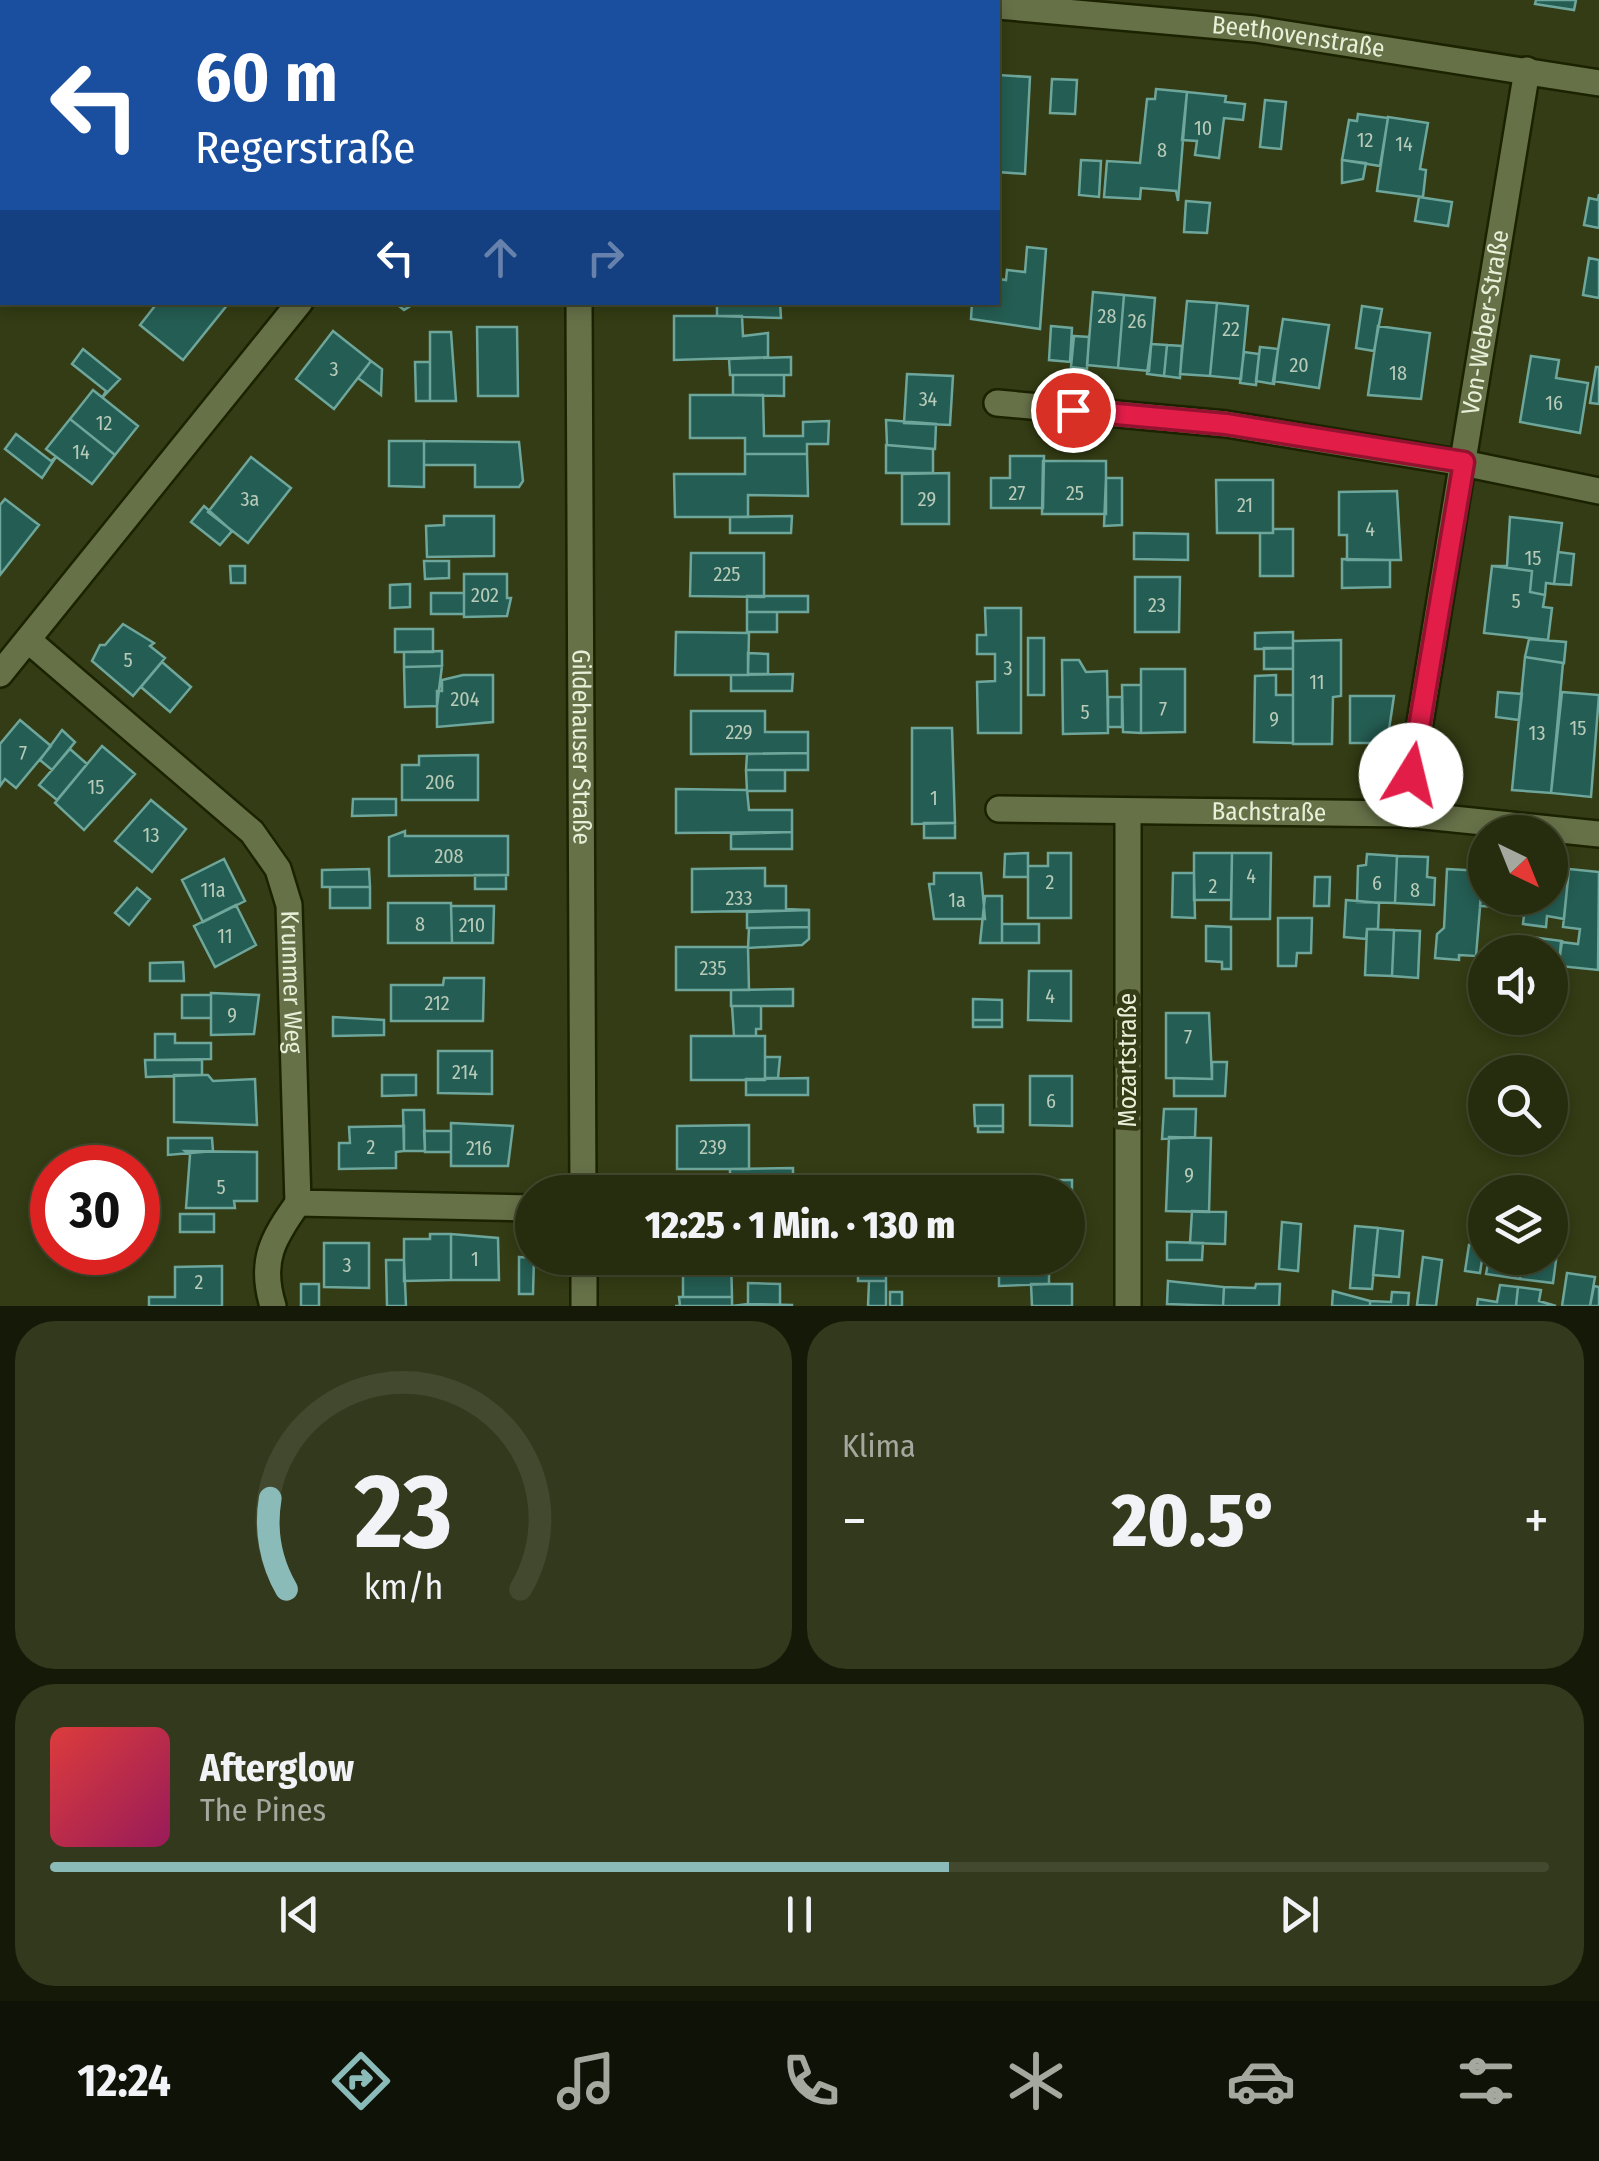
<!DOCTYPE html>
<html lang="de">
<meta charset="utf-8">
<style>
body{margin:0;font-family:"Fira Sans Condensed",sans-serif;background:#32391d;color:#f1f3f6;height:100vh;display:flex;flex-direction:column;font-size:38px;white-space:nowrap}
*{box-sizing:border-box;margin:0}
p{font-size:32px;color:#a4a89e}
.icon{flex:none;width:55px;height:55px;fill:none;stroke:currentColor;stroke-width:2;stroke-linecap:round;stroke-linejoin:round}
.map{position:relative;height:1306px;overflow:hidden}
.details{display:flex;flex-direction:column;gap:15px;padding:15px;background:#151908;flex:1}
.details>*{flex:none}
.hud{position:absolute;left:0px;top:0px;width:1000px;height:305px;box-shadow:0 5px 15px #0003,0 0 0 2px #42492f;background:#1a4fa0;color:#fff;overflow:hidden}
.needle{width:65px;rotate:137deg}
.controls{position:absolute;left:1468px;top:815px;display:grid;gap:20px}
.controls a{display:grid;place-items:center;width:100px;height:100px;border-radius:50%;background:#262d0f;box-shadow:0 5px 15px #0003,0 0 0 2px #42492f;font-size:50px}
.speed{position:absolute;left:30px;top:1145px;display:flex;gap:20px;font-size:50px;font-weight:700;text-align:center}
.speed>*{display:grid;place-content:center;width:130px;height:130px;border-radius:50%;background:#262d0f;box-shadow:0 5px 15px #0003,0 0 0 2px #42492f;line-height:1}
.speed .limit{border:15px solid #d22;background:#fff;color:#111}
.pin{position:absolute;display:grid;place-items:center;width:85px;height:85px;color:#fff;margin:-42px;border:5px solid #fff;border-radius:50%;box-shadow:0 2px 10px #0007}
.me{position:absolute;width:110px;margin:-55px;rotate:9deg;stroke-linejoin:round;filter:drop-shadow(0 0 8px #0008)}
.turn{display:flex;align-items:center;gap:35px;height:210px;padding:0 30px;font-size:45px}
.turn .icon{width:130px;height:130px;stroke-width:2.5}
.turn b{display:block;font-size:70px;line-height:85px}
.lanes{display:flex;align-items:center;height:95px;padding:0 30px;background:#0003;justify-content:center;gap:50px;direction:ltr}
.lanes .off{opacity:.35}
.big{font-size:75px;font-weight:800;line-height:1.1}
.details .tile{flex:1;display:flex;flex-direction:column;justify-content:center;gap:15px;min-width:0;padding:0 35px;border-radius:40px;background:#32391d}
.details .dial{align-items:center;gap:0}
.dial svg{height:260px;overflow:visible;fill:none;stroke:#42492f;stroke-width:7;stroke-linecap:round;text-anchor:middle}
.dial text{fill:#f1f3f6;stroke:none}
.song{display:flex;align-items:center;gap:30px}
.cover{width:120px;height:120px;border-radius:15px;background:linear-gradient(135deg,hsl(0 70% 55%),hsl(330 70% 35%))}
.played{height:10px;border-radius:5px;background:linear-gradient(90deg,#8bbbb9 60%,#42492f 60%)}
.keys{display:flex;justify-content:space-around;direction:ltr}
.heat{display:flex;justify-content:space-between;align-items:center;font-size:55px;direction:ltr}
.details .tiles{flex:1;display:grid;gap:15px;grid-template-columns:1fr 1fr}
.tile:last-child{grid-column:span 2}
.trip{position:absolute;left:515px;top:1175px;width:570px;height:100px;border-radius:50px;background:#262d0f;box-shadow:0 5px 15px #0003,0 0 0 2px #42492f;font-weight:800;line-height:100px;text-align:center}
.tab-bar{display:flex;height:160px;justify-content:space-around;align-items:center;background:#0f1206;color:#a4a89e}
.tab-bar .icon{width:70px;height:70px}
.tab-bar .current{color:#8bbbb9}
.tab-bar b{font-size:45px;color:#f1f3f6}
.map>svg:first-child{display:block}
.building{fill:#245d53;stroke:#6ea69b;stroke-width:2.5}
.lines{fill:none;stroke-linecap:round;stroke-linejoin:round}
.minor-casing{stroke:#1b2200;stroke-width:30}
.secondary-casing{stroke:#1b2200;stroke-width:30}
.minor{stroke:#667148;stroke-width:25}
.secondary{stroke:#667148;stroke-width:25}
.route-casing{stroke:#92132f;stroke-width:25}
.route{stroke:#e11d48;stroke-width:18}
.labels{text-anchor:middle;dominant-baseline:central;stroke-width:10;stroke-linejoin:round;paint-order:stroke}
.number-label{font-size:20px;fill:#b8cbb8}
.street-label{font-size:25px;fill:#e9f0d9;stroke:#333c14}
</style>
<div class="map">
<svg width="1599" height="1306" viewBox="0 0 1599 1306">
<rect width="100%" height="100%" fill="#333c14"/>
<path class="building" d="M222,0h62l3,2h-62z
M301,0h45l3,2h-50z
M1536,0h40l-2,10 -39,-6z
M998,75l32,2 -5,97 -27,-2z
M1052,79l25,1 -2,34 -25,-1z
M1156,89l31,3 -9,109 -2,-10 -35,-3 -1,11 -36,-2 3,-36 33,2 7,-64h8z
M1187,92l39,4 -1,6 20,2 -2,16 -19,-2 -5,40 -24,-3 2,-14 -15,-1z
M1265,100l21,2 -5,47 -21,-2z
M1358,114l30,4 -8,48 -38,-6 7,-40 8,1z
M1388,117l40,6 -8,46 6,1 -3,27 -46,-6z
M1081,160l20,1 -2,36 -20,-2z
M1342,160l24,3 -3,16 -21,4z
M1599,194v34l-15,-3 5,-27 9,2z
M1419,197l33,5 -4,24 -33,-5z
M1186,201l24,2 -3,30 -23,-1z
M1027,247l19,2 -6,80 -69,-10 1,-17h26v-23l8,1 1,-10 18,2z
M1589,258l10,2v38l-16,-3z
M1093,292l31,3 -6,73 -31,-3z
M1124,295l31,3 -6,73 -31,-3z
M1187,301l30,2 -7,73 -30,-2z
M158,302h69l1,2 -45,56 -43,-35z
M394,302h23l-13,8z
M717,302h63l1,16 -64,-2z
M1217,303l31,3 -7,73 -31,-3z
M1362,306l20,3 -8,42 -18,-3z
M674,316h68l1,20 25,-3v24l-94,3z
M1283,319l46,6 -10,63 -46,-7z
M1051,326l21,2 -2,34 -21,-2z
M1378,326l52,7 -9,66 -53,-4z
M477,327h40l1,69h-40z
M333,331l38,30 -37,48 -38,-30z
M430,332h21l5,69h-26z
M1074,336l15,1 -2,32 -16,-2z
M1151,344l16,1 -3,31 -17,-2z
M1167,345l15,1 -2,32 -16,-2z
M1260,347l18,2 -4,35 -18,-3z
M83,349l37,30 -18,19 4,-7 -34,-27z
M1244,352l15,2 -3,31 -16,-2z
M1531,356l28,4 -3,18 32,5 -8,50 -60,-11z
M791,357v18h-61l-1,-16z
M371,361l11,8 -1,26 -23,-17z
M415,362h15v39h-14z
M1596,367h3v37l-9,-1z
M907,374l46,2 -3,49 -46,-2z
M733,375h51v21l-51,-1z
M93,390l45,36 -23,29 -45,-36z
M690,395h73l1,41h39v-14l26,-1 -1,23h-21v10h-62v-16h-55z
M70,419l45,36 -23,29 -46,-35z
M886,420l50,4 -1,25 -48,-4z
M16,434l35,27 5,-4 -14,21 -37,-29z
M389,441h35v46l-35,-1z
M424,441l95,1 4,39 -4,6h-44v-22h-51z
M886,445l47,4v24h-47z
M745,454h62l1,42 -60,-1v22h-73l-1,-43h71z
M1010,456h34l-1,52h-52v-30h19z
M251,457l40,31 -43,55 -40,-31z
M1043,461h63v53h-64z
M949,473v51h-47v-50z
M1106,478h16v47l-18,1z
M1216,480h57v53h-56z
M1397,491l4,69h-54v-25h-8v-43z
M5,499l34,26 -39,50v-70z
M204,506l28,25 -12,14 -29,-23z
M444,516h50v40l-67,1 -1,-31 18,-1z
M792,516l-1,17h-61v-16z
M1510,517l52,6 -8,61 -8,-1 -1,12 -15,-3 2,-21 -40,-5h15z
M1273,529h20v47h-33v-43h13z
M1134,533l54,1v26l-54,-1z
M1558,552l16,2 -3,31 -17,-1z
M691,553h73v44l-74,-1z
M1342,559l48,1v27l-48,1z
M424,561h25v17l-24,1z
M230,566h15v17h-14z
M1492,566l40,5 -2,21 15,3 -2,12 9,1 -4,32 -64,-7z
M464,574h43v24h4l-4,18 -43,1z
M1135,577h45l-1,55h-44z
M410,584v23l-20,1v-23z
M431,593h33v21h-33z
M747,596h61v16h-61z
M985,608h36v125h-43l-1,-51 18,-1v-27h-18v-19h9z
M747,612h30v20h-30z
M123,624l31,19 -4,3 15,12 -32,38 -41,-35 8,-16h5z
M395,629h38v23h-38z
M676,632l73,1 -1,42h-73z
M1293,632v9l48,-1v56l-8,1 -1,47h-39z
M1293,632v16l-38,1v-16z
M1028,638h16v57h-16z
M1529,639l37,3 -2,21 -39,-6z
M1264,648h29v21h-29z
M442,651v15l-38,1v-15z
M748,653l20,1v20h-20z
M1525,657l38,6 -12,130 -39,-3z
M1062,660h17l7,12 21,-1 1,62 -45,1z
M162,662l29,25 -21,25 -29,-25z
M442,666l-5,40 -32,1 -1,-40z
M1141,669h44v63l-44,1z
M793,674l-1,17h-61v-16z
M463,675h30v47l-56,5v-36h5v-11z
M1276,675v20h17v48l-39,-1 1,-66z
M1122,685h19v48l-18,-1z
M1498,692l24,2 -3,26 -23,-3z
M1562,692l37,3 -8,102 -40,-4z
M1350,696h44l-7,47h-37z
M1108,697h14v30h-14z
M691,711h74v21h43v21l-117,1z
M20,720l31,26 -35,42 -11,-9 -5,7v-42z
M912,728h40l3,95 -43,1z
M62,730l13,12 -23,28 -12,-10z
M102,746l33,28 -51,56 -29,-27z
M70,749l17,15 -30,36 -18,-15z
M808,753v17h-62l1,-16z
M478,755v45h-76v-35h17v-9z
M746,770h39v21h-38z
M676,789l71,1 2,20h43v22l-116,1z
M353,799h43v16l-44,1z
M151,800l35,29 -34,43 -37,-31z
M924,823h31v15h-31z
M405,831v5h103v39l-119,1v-39z
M792,832v17h-61v-15z
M1028,853v24h-24l1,-23z
M1048,853h23v65h-43v-52h20z
M1194,853h38l-1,47h-37z
M1232,853h39l-1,66h-39z
M1367,854l30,2 -2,47 -38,-1 1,-36 8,-1z
M1397,856l31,1 -1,20 8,1 -1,27 -39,-2z
M224,859l21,42 -42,21 -21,-42z
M1484,860l1,38h18l-1,9 -22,-1z
M1550,867l19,2 -5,50 -17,-3 -1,11 -23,-3 3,-26h24z
M765,868v18h21v23l23,1 -117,2v-43z
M369,869l1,18h-48v-17z
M1447,869l36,2 -7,85 -17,-1v5l-24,-2 2,-24 7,-6z
M1569,869l30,3 -1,98 -39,-4 2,-24 17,2 2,-15 -17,-2z
M934,873h47l4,46h-51l-5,-35h5z
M1173,873h21l1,45 -23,-1z
M475,875h31v14h-31z
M1315,877h15l-1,29h-15z
M330,887h40v21h-40z
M137,888l13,11 -21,26 -14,-12z
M985,896h17v47h-22z
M1346,900l33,3 -1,26h-11l-1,10 -22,-2z
M388,903h63l1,40h-64z
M236,905l20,40 -41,22 -21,-41z
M451,906h43l-1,37h-41z
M809,910v17l-62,1v-16z
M1278,918h34l-1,35h-14l-1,13h-18z
M1002,924h37v19h-37z
M1206,926l25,1v42h-9v-7l-16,-1z
M809,927v12l-7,6 -54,3 1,-20z
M1367,929l27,1 -2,46 -27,-1z
M1394,930l26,1 -2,47 -26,-2z
M1531,937l31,4 -7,50 -5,-1v-38h-21z
M676,947h72l1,43h-73z
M183,962l1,19h-34v-18z
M1029,971h42v50l-43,-1z
M444,978h40l-1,43h-92v-36h52z
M793,989v17h-62v-16z
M211,993l48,2 -5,39 -43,1z
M182,995h29v23h-29z
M973,999l29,1v20h-29z
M732,1006h29v23h-5v7h-22z
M1166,1013h43l3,66 -46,-1z
M333,1017l51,3v15l-51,1z
M973,1020h29v7h-29z
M155,1034h20v9h36v16l-56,1z
M691,1036h74v44h-74z
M438,1051h54v43l-54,-1z
M765,1057h15l-2,21h-13z
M145,1060h57v15l-56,2z
M1212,1062h15l-2,34h-51v-18l38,1z
M174,1075h34l5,6 42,-2 2,46 -83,-3z
M382,1075h34v20l-34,1z
M1030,1076h42v50l-42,-1z
M808,1078v17h-62v-16z
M974,1105h29v21h-28z
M1164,1109h32l-1,28 -33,2z
M403,1110h21l1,41h-21z
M451,1123l62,3 -5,40h-57z
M749,1125v44h-72v-43z
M404,1126v25l-8,1v16l-57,1v-26h11l-1,-16z
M978,1126h25v6h-25z
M424,1131h27v21h-26z
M1169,1137l42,1 -2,74 -43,-1z
M168,1138h44l1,13 -45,4z
M185,1151l72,1v49h-23l1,7h-49l4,-53z
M793,1168v17l-63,1v-17z
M1031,1180h41v50h-4v-38h-37z
M1192,1211l34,1 -1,32 -35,-1z
M180,1214h34v18h-34z
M1282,1222l19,2 -3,47 -19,-2z
M1355,1226l23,2 -6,61 -22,-1z
M1378,1228l25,3 -4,46 -26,-2z
M430,1234h21v46l-47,1v-42h26z
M451,1234l47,4 1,42h-48z
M1550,1237l9,1 -6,45 -33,-4 3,-21h27z
M1167,1242l36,1 -1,17h-35z
M324,1243h45v45l-45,-1z
M1469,1245l15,2 -4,26 -15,-2z
M519,1257l15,1 -1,36h-14z
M1423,1257l19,3 -6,46 -19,-1z
M683,1258h48l1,39h-49z
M1049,1258v26l-50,2v-27z
M1489,1258h34l-3,21 -34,-5z
M386,1260h18l2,46h-19z
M858,1263l28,1v17h-28z
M222,1266v40h-73v-9h26v-30z
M1567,1273l28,4 -5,29h-28z
M869,1281h17v25h-18z
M1168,1281l56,6 -1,19 -56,-2z
M748,1283l32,1v21l-32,-1z
M301,1284h18v22h-18z
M1031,1284h41v22h-40z
M1256,1284h24l-1,22h-56l1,-19 31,1z
M1500,1285l18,2 -2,19h-39l1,-7 19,3z
M1594,1286l5,1v19h-9z
M1518,1287l23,3 -2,11 17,5h-40z
M1333,1291l37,10v5h-38z
M890,1292h12v14h-12z
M1392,1292l17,1 -1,13h-38v-5l21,1z
M679,1297h53v9h-57h5z
M748,1304l44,1v1h-60z"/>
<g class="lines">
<defs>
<g id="minor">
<path d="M866,0l60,2"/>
<path id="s1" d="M998,6l257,23 344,54"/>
<path d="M997,403l229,21 237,39 136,28"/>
<path id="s2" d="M28,640l224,192 26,37 11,36 9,298 234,5"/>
<path d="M0,674l300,-372"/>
<path id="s3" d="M999,809l406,5 194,20"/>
<path d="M1128,814v492"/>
<path id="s4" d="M1405,814l122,-744"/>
<path d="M273,1306c-14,-45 0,-68 25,-103"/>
</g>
<g id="secondary">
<path d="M579,2v-2"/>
<path id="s5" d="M579,302l4,890"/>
<path d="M584,1258v48"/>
</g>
</defs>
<use href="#minor" class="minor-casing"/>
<use href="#secondary" class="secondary-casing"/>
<use href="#minor" class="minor"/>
<use href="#secondary" class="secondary"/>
</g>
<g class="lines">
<defs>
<path id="route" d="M1073,410l153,14 238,38 -53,313"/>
</defs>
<use href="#route" class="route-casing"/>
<use href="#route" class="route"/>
</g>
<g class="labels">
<g class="number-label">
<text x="1203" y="128">10</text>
<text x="1365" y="140">12</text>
<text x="1404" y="144">14</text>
<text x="1162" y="150">8</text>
<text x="1107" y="316">28</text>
<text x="1137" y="321">26</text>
<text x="1231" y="329">22</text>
<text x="1299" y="365">20</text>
<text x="334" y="369">3</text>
<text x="1398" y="373">18</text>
<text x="928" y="399">34</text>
<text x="1554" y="403">16</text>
<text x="104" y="423">12</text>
<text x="81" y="452">14</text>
<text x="1017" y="493">27</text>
<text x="1075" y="493">25</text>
<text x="250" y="499">3a</text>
<text x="927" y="499">29</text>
<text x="1245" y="505">21</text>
<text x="1370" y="529">4</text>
<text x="1533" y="558">15</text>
<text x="727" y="574">225</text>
<text x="485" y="595">202</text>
<text x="1516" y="601">5</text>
<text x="1157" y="605">23</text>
<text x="128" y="660">5</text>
<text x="1008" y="668">3</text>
<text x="1317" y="682">11</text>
<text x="465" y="699">204</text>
<text x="1163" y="709">7</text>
<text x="1085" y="712">5</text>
<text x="1274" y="719">9</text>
<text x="1578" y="728">15</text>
<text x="739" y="732">229</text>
<text x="1537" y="733">13</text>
<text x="23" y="753">7</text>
<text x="440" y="782">206</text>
<text x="96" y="787">15</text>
<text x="934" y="798">1</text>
<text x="151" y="835">13</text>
<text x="449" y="856">208</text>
<text x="1251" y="876">4</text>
<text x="1050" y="882">2</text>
<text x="1377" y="883">6</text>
<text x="1213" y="886">2</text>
<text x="213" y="890">11a</text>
<text x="1415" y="890">8</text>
<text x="739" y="898">233</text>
<text x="957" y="900">1a</text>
<text x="420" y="924">8</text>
<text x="472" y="925">210</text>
<text x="225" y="936">11</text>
<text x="713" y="968">235</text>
<text x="1050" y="996">4</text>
<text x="437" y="1003">212</text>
<text x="232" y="1015">9</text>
<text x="1188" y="1037">7</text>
<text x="465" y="1072">214</text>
<text x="1051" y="1101">6</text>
<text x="371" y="1147">2</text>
<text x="713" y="1147">239</text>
<text x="479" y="1148">216</text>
<text x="1189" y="1175">9</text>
<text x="221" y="1187">5</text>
<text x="475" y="1259">1</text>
<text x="347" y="1265">3</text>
<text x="199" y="1282">2</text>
</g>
<g class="street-label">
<text stroke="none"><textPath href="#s1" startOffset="302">Beethovenstraße</textPath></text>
<text stroke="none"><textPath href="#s4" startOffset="498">Von-Weber-Straße</textPath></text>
<text stroke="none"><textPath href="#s5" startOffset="445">Gildehauser Straße</textPath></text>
<text stroke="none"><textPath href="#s3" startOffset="270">Bachstraße</textPath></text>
<text stroke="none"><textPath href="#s2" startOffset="455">Krummer Weg</textPath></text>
<text transform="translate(1128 1060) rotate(-90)">Mozartstraße</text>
</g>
</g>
</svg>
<div class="controls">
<a><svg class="needle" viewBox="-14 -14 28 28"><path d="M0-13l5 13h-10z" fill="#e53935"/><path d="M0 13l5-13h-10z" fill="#a4a89e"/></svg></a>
<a><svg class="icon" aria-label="sound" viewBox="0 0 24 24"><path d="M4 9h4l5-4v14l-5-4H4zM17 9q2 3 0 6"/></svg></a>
<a><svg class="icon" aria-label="search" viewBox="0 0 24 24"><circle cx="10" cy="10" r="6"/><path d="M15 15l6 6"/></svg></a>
<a><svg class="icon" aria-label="layers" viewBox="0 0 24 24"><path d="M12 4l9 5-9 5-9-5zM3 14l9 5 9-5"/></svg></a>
</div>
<div class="speed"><div class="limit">30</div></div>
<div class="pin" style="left:1073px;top:410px;background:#d93025"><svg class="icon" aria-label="arrive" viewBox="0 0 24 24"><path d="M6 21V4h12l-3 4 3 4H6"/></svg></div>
<svg class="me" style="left:1411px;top:775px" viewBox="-20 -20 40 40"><circle r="19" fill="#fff"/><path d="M0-13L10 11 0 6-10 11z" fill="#e11d48"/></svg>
<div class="trip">12:25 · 1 Min. · 130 m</div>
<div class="hud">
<div class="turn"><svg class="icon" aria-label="left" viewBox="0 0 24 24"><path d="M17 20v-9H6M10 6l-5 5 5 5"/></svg><div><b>60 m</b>Regerstraße</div></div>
<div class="lanes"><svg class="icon" aria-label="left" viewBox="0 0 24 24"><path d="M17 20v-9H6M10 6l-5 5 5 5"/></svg><svg class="icon off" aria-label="ahead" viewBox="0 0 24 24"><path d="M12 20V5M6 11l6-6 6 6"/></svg><svg class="icon off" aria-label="right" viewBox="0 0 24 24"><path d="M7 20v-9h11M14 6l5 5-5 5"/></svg></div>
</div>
</div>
<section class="details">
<div class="tiles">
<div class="tile dial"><svg viewBox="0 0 100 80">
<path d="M14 69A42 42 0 1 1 86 69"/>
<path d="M14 69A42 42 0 0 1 9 41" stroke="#8bbbb9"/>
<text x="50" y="56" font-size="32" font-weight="700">23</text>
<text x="50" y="72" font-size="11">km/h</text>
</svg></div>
<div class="tile"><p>Klima</p>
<div class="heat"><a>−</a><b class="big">20.5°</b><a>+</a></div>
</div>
<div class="tile">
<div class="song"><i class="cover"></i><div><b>Afterglow</b><p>The Pines</p></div></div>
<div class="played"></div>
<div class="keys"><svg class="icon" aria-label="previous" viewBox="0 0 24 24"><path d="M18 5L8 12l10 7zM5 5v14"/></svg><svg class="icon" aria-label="pause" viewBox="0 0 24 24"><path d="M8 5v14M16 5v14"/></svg><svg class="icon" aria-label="next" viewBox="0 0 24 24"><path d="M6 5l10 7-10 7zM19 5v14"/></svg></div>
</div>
</div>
</section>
<nav class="tab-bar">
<b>12:24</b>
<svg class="icon current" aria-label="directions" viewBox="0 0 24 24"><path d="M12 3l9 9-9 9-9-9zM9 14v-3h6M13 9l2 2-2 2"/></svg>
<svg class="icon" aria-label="music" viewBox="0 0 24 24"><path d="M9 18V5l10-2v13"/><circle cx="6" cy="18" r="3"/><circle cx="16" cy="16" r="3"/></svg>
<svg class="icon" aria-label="phone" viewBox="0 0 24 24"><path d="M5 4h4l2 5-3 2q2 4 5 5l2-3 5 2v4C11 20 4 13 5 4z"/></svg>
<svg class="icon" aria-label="climate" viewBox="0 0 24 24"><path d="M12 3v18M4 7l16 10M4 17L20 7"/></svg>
<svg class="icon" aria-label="car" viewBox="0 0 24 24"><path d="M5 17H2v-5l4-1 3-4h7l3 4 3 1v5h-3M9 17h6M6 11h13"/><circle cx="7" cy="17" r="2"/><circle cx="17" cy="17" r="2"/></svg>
<svg class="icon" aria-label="filters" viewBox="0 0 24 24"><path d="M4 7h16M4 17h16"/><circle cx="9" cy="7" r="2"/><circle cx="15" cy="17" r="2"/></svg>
</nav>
